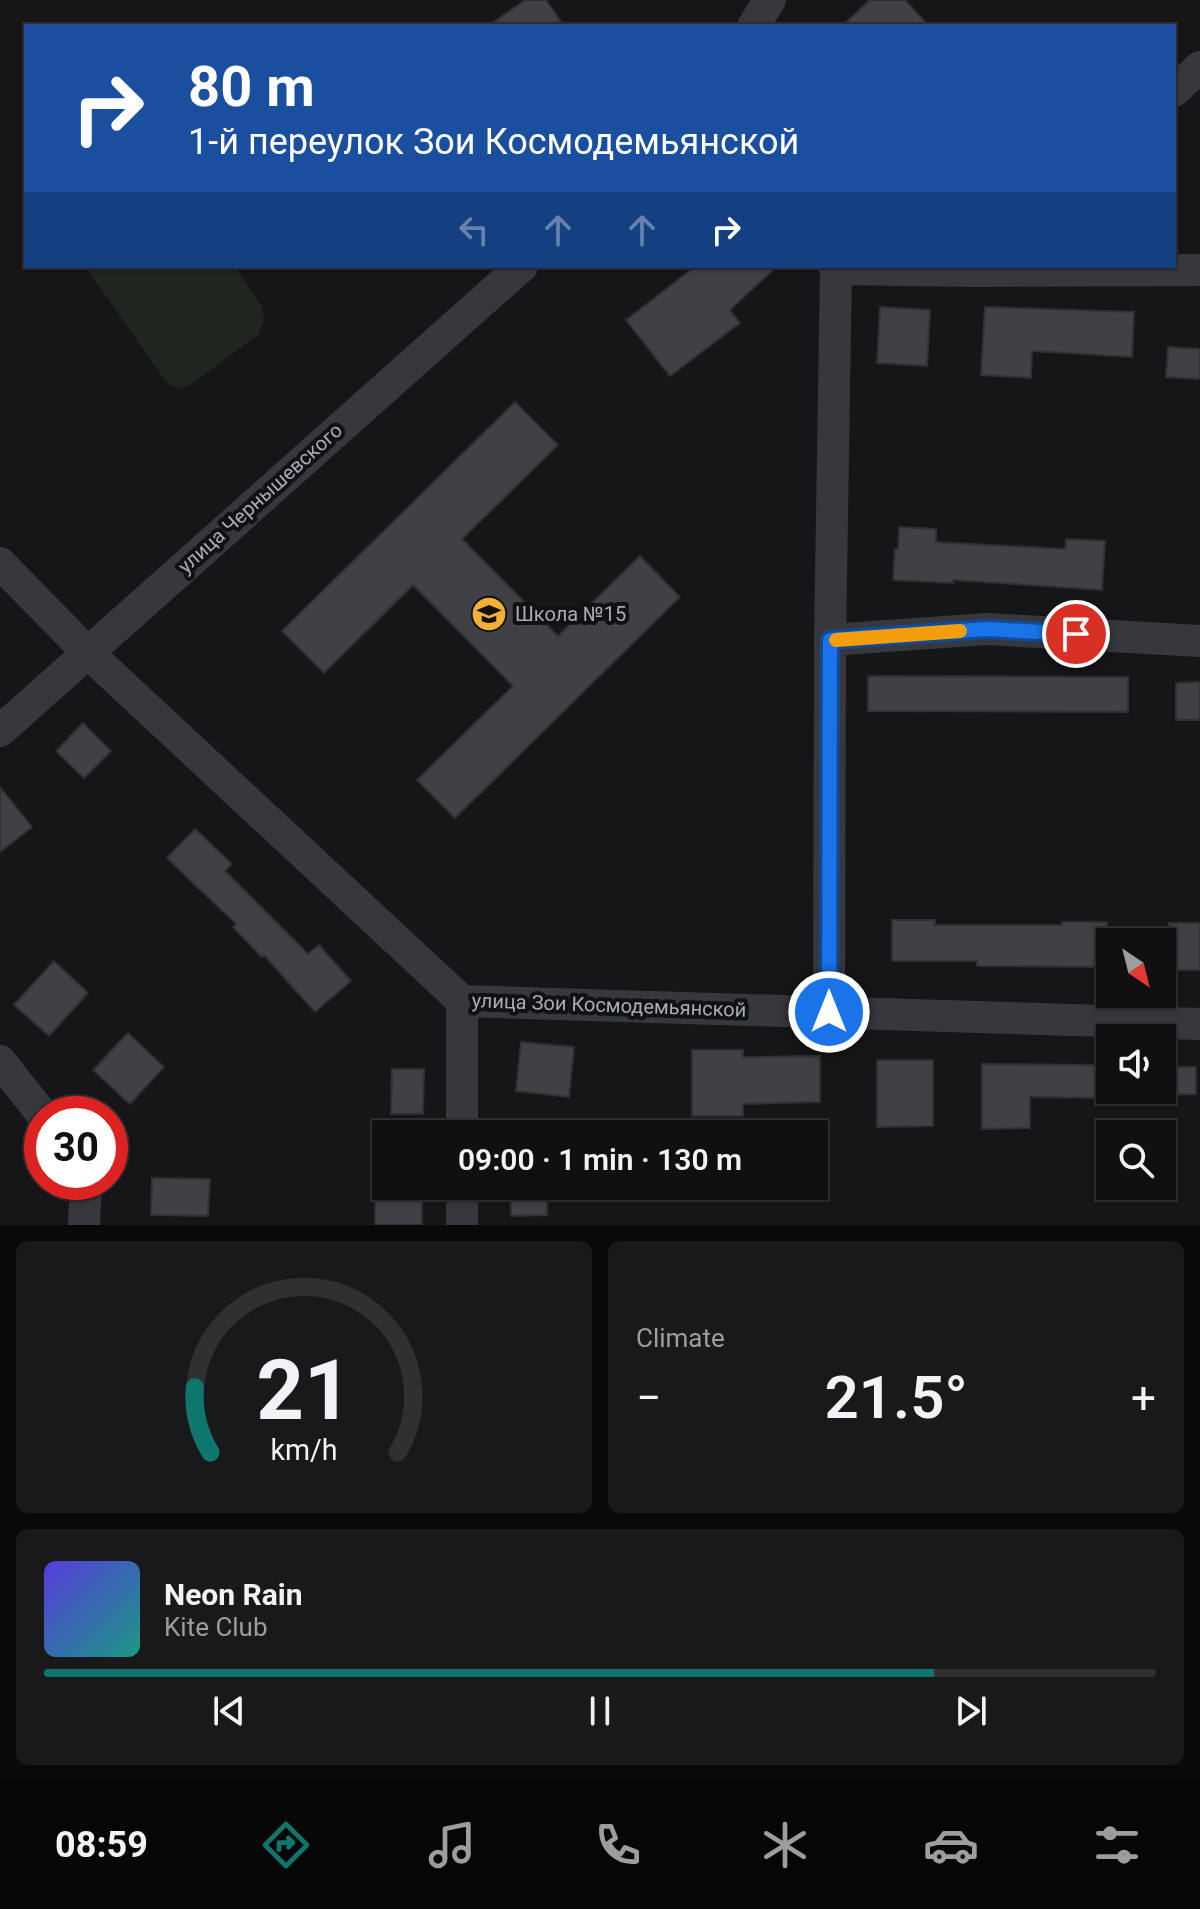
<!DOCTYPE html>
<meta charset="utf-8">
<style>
body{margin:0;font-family:Roboto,sans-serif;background:#19191b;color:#f1f3f6;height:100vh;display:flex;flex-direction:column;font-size:30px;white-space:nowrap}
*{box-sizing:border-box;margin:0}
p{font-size:26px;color:#9c9d9f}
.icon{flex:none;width:44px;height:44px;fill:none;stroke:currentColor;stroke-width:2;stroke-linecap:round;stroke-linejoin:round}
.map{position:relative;height:1225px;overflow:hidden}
.sheet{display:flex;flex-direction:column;gap:16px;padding:16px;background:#09090a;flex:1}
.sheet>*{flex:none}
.banner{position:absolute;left:24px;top:24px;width:1152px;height:244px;border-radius:0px;box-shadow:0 2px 6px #0004,0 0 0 2px #303032;background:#1a4fa0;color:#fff;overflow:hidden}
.needle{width:52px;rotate:145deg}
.fabs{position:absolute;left:1096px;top:928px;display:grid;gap:16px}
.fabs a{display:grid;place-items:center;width:80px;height:80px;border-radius:0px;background:#101012;box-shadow:0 2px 6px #0004,0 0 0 2px #303032;font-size:40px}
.speed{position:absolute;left:24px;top:1096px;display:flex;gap:16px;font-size:40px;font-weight:700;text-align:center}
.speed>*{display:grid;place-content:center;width:104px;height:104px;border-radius:50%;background:#101012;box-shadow:0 2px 6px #0004,0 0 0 2px #303032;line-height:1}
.speed .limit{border:12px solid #d22;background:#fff;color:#111}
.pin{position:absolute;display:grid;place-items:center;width:68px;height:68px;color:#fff;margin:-34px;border:4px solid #fff;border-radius:50%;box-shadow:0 2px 8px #0007}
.me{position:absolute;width:88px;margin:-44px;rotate:0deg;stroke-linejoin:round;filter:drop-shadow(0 0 6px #0008)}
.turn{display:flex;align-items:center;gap:28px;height:168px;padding:0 32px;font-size:36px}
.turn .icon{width:104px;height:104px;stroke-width:2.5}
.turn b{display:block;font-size:56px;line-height:68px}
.lanes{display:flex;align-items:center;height:76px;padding:0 32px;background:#0003;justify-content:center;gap:40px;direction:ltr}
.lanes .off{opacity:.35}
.big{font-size:60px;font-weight:600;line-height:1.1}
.sheet .widget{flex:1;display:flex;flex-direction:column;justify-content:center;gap:12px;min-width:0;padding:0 28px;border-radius:12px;background:#19191b}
.sheet .dial{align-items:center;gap:0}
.dial svg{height:208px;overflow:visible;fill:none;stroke:#303032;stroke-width:7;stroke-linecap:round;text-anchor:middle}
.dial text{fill:#f1f3f6;stroke:none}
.song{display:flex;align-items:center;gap:24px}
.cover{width:96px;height:96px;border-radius:12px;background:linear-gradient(135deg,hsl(250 70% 55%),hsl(170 70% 35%))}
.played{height:8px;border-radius:4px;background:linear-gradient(90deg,#0f766e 80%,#303032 80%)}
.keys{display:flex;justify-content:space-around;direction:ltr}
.heat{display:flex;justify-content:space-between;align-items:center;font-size:44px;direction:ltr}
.sheet .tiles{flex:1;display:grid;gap:16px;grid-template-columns:1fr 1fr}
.widget:last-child{grid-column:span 2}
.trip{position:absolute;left:372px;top:1120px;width:456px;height:80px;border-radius:0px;background:#101012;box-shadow:0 2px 6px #0004,0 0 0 2px #303032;font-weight:600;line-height:80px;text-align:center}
.dock{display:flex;height:128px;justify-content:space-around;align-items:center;background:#060607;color:#9c9d9f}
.dock .icon{width:56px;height:56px}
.dock .current{color:#0f766e}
.dock b{font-size:36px;color:#f1f3f6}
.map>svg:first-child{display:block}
.green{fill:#1e261f}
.building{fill:#404145;stroke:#303034;stroke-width:2}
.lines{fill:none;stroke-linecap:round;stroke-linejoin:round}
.street{stroke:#37383d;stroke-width:32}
.route-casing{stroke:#114b97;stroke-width:20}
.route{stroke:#1a73e8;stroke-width:14}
.slow{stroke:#f59e0b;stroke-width:14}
.labels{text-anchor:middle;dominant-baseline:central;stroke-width:8;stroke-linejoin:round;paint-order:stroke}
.street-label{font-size:20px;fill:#a8adb8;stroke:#111113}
.poi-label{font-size:20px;fill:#a8adb8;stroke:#111113;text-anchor:start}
</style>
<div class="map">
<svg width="1200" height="1225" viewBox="0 0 1200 1225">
<rect width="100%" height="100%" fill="#161618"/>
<path class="green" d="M85,266h149l28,41 2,13 -5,14 -70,52 -10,2 -12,-5z"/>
<path class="building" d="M525,0h21l18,26h-76z
M870,0h35l24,26h-87z
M696,266h81l-47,44 10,13 -70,53 -44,-56z
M880,307l50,3 -3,56 -50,-3z
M985,307l149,5 -2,45 -100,-6 -1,27 -50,-3z
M1168,347l32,2v30l-34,-2z
M515,402l43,43 -96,94 96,97 82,-80 40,41 -225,221 -38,-38 96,-94 -100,-101 -89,88 -42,-42z
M899,527l37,2v13l129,7 1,-10 39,2 -3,49 -149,-10v3l-60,-3 2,-31h3z
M868,676l260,1v35l-260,-1z
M1200,682v38h-24v-37z
M83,723l28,28 -27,27 -28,-27z
M0,787l32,40 -32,25z
M195,829l37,35 -7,7 83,83 11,-9 32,36 -36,31 -51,-57 -2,2 -29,-30 3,-3 -69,-66z
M892,920h43v5h127v-3h45l-1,45 -129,-1v-5h-85z
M1169,923h31v47h-31z
M54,961l34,32 -39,43 -35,-31z
M128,1033l36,34 -34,37 -37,-34z
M521,1042l53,5 -5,50 -53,-6z
M692,1050h51v7l77,-1v46l-77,2v12h-51z
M877,1060h56v66l-56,1z
M982,1064l120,1v33l-72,-1v31l-48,1z
M1162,1067h34v27l-34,1z
M392,1069h32l-1,45h-32z
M152,1178l58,1 -2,37 -57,-1z
M375,1186h47v39h-47z
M510,1186h37v29l-36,1z"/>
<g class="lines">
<path class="street" d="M753,26l17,-26
M1174,91l26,-24
M836,269l139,2 225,-1
M0,563l87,89 375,349 738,23
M830,640l157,-11 213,12
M0,731l522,-465
M462,1001v133
M829,1012l1,-372 6,-371 -2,-3
M0,1061l42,53
M462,1186v39
M84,1225l2,-43"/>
</g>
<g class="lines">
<defs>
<path id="route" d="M829,1012l1,-372 157,-11 89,5"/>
</defs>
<use href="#route" class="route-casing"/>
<use href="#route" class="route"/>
<path class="slow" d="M836,640l124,-9"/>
</g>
<defs>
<symbol id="school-disc" viewBox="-11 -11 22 22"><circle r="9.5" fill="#f2b134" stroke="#111113"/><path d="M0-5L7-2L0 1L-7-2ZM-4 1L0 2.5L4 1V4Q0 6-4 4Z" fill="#111"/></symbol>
</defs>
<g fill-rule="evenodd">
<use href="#school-disc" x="469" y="594" width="40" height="40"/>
</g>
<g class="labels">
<g class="street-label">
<text transform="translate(260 498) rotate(-42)">улица Чернышевского</text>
<text transform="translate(609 1005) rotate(2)">улица Зои Космодемьянской</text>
</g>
<g class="poi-label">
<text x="515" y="614">Школа №15</text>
</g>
</g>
</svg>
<div class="fabs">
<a><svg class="needle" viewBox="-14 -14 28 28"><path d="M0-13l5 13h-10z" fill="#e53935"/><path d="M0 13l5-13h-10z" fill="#9c9d9f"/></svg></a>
<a><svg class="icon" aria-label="sound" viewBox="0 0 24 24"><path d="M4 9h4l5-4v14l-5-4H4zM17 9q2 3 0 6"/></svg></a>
<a><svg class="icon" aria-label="search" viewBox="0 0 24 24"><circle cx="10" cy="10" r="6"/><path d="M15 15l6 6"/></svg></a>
</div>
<div class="speed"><div class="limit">30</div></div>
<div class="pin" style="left:1076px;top:634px;background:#d93025"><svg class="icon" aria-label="arrive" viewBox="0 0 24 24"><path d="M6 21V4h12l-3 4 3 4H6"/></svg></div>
<svg class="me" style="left:829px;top:1012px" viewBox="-20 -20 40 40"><circle r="17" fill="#1a73e8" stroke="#fff" stroke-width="3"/><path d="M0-11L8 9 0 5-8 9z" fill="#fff"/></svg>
<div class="trip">09:00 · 1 min · 130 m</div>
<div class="banner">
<div class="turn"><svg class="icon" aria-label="right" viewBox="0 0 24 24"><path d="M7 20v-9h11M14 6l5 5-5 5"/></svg><div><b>80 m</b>1-й переулок Зои Космодемьянской</div></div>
<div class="lanes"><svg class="icon off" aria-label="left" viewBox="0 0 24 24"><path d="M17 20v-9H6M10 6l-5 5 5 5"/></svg><svg class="icon off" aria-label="ahead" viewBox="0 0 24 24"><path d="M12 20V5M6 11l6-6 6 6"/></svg><svg class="icon off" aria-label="ahead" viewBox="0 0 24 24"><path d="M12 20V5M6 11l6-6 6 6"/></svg><svg class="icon" aria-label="right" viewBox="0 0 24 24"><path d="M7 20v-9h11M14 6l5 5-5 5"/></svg></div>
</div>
</div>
<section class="sheet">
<div class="tiles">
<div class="widget dial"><svg viewBox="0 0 100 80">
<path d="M14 69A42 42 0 1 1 86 69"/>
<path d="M14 69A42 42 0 0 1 8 44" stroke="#0f766e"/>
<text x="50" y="56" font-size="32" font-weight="700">21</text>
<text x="50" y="72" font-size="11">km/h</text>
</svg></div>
<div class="widget"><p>Climate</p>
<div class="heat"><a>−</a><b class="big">21.5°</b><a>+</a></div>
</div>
<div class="widget">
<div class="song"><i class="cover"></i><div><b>Neon Rain</b><p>Kite Club</p></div></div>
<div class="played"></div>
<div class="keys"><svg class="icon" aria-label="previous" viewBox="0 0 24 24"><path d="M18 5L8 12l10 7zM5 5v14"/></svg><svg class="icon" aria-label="pause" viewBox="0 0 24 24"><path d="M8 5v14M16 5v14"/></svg><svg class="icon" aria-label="next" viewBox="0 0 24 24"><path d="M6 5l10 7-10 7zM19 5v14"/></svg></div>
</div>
</div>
</section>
<nav class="dock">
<b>08:59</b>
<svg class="icon current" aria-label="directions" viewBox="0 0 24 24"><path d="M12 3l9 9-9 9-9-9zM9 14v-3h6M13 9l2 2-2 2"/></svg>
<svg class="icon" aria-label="music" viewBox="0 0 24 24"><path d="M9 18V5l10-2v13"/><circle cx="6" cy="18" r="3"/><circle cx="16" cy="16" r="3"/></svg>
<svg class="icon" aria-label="phone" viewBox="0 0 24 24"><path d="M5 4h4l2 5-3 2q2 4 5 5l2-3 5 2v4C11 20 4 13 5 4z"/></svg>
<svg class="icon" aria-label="climate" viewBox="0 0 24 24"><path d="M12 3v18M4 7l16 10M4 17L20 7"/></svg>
<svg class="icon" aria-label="car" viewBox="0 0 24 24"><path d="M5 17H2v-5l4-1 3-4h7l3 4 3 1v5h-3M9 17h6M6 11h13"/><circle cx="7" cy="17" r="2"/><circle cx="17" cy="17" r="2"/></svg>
<svg class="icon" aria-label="filters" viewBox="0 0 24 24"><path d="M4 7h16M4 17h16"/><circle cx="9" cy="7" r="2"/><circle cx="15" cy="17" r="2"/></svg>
</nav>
